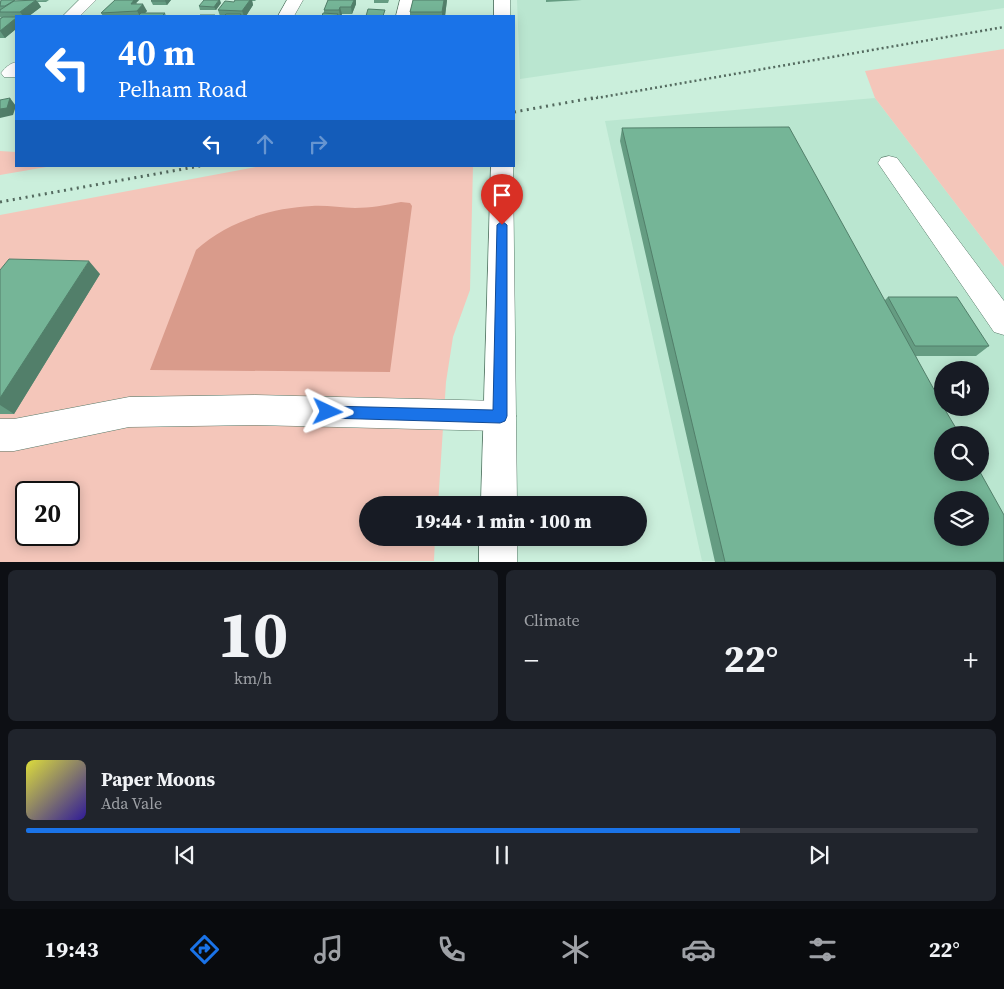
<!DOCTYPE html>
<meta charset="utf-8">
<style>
body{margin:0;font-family:"Source Serif 4",serif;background:#20242c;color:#f1f3f6;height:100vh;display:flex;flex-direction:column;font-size:19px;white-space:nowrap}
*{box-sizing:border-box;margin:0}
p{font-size:16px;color:#9ea1a6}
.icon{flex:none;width:28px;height:28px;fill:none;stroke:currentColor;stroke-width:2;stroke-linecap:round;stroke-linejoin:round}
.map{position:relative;height:562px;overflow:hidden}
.side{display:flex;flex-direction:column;gap:8px;padding:8px;background:#0d0f14;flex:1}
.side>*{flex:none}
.hud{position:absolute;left:15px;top:15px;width:500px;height:152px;border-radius:0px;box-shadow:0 2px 12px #0003;background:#1a73e8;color:#fff;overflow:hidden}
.controls{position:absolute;left:934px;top:361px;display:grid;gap:10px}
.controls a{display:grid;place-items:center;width:55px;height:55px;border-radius:50%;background:#171b24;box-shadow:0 2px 12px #0003;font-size:25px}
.speed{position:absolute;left:15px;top:481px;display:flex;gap:10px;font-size:25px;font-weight:700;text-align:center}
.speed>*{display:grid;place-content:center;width:65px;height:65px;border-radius:50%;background:#171b24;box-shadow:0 2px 12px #0003;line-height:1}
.speed .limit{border:2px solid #111;border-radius:8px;background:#fff;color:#111}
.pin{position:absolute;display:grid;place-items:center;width:42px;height:42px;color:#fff;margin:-51px -21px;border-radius:50% 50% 50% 0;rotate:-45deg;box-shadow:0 0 5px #0007}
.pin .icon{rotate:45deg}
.me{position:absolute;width:55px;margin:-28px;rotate:92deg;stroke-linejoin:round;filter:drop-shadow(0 0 4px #0008)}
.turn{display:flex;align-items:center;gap:18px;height:105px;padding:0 20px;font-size:22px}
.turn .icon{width:65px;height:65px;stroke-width:2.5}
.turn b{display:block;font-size:35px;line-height:42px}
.lanes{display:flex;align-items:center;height:48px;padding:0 20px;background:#0003;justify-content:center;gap:25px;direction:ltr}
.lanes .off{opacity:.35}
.big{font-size:38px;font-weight:800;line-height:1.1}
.side .tile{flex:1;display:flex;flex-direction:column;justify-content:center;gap:8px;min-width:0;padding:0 18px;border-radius:8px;background:#20242c}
.side .dial{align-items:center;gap:0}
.dial b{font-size:65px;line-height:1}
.song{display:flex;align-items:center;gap:15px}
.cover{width:60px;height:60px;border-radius:8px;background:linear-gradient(135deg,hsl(60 70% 55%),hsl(250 70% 35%))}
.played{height:5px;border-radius:2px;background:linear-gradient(90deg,#1a73e8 75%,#363941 75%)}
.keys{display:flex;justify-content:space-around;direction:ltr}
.heat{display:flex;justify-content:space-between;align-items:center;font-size:28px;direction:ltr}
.side .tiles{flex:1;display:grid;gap:8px;grid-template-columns:1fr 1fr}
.tile:last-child{grid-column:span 2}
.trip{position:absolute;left:359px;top:496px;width:288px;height:50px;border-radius:25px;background:#171b24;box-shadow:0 2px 12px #0003;font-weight:800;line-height:50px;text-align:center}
.dock{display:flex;height:80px;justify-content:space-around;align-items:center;background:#090b0e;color:#9ea1a6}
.dock .icon{width:35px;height:35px}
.dock .current{color:#1a73e8}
.dock b{font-size:22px;color:#f1f3f6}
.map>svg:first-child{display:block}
.built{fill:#bae6d0;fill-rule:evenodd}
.green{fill:#f4c6ba;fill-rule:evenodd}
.forest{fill:#d99b8b}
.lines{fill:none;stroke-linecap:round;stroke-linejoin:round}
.minor-casing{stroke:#587968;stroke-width:1}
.major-casing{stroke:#587968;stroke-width:1}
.minor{fill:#fff;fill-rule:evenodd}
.major{fill:#fff;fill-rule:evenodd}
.rail-far1{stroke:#546a5f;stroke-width:2.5;stroke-dasharray:2 3;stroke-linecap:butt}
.rail{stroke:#546a5f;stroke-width:3;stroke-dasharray:2 4.5;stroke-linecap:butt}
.wall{fill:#659c82}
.shaded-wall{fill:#527f6a}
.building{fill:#75b597;stroke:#527f6a;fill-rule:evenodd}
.route{fill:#1a73e8;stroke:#114b97}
</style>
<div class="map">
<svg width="1004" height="562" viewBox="0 0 1004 562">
<rect width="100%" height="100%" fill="#cbefdc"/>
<path class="built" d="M517,0h487v8l-484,71z
M875,98l129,169v294h-302l-97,-440zM942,370h38v38h-38zM942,435h38v37h-38zM942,500h38v38h-38z"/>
<path class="green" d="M1004,49v218l-129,-169 -10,-27z
M0,151l16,1v14h36l-52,9z
M261,166h212l-3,124 -17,47 -7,45 -8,123h-70v33h67l-1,23 -434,1v-347zM26,492h43v43h-43z"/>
<path class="forest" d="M401,202l9,1 2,3 -22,166 -240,-2 46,-120c31,-28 74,-42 116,-44 14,-1 29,2 43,2 15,0 31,-3 46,-6z"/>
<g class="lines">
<defs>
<path id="minor" d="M79,0h17l-16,16h-17z
M287,0h16l-9,16h-16z
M400,0h16l-4,16h-16z
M16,62v15h-12l-3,-4c5,-6 8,-9 15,-11z
M889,156l8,2 107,143v34l-10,-3 -116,-169 3,-5z
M255,395l245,6 12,4 4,11 -4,11 -12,4 -245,-6 -126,2 -115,24h-14v-32h14l115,-22z"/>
<path id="major" d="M494,0h16v16h-16z
M491,166h22l4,339h-36z
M479,538h38v24h-38z"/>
</defs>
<use href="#minor" class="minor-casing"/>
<use href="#major" class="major-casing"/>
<use href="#minor" class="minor"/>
<use href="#major" class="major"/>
<path class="rail-far1" d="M591,99l413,-72"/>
<path class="rail" d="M514,112l84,-15
M0,202l200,-36"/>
</g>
<path class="wall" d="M49,0l-3,2h-8l3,5 -12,9h-13v13l-11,9h-5v-19l1,-1 -1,-1v-16z
M115,0h24l-3,3 11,8 -2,2h20l1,3h-63l-2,-3z
M171,0l-4,5h-14l-2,-4z
M235,0h21l-1,1h-3l1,4 -7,11h-26l-2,-6 16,-8z
M328,0h28v4l-4,10h-10l-1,2h-19l2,-3v-3z
M374,0h15l-1,3h-14z
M413,0h37h-3l-2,16h-35v-4z
M546,0h36l-36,2z
M221,3l-5,7h-16l-1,-4z
M622,128l263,172 3,-3 101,49 -13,10h-60l88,206h-289l-95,-421z
M0,270l100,4 -86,140h-14z"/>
<path class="shaded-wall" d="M36,0l5,7 -12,9h-6l-3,-4z
M134,0h5l-3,3 -5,1z
M166,0h5l-4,5 -2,-4z
M219,0h1l1,3 -5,7 -2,-3z
M250,0h2l1,5 -7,11h-2l-2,-5z
M354,0h2v4l-4,10 -1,-7z
M444,0h3l-2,16h-3v-4z
M143,4l4,7 -5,5h-2l-3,-5z
M340,7l2,7 -1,2h-1l-1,-6z
M16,18v11l-11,9 -5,-7z
M10,98l6,8 -3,9 -13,3v-9z
M89,261l11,13 -86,140 -14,-9v-7z"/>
<path class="building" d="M1,0h14l-10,6h-5z
M36,0l-16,12h-20v-2l14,-9z
M115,0h19l-3,4h12l-6,7 -36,2z
M152,0h14l-1,1h-14z
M204,0h15l-5,7 -15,-1z
M235,0h15l-8,11 -24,-1 7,-9 9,1z
M328,0h26l-3,7h-11l-1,3h-15z
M413,0h31l-2,12h-32z
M368,9l17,1 -2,6h-17z
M141,13h24l-3,3h-24z
M323,13l15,1 -1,2h-15z
M226,14h15l-1,2h-16z
M200,15h15l-1,1h-15z
M3,17h13v1l-16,13v-12z
M10,98l-3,10 -7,1v-9z
M789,127l153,277v4h2l16,27h-18v37h38l24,43v47h-279l-103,-434zM942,500h38v38h-38z
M9,259l80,2 -89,137v-128z
M888,297h69l32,49h-74z"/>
<path class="route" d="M502,221l5,4v191l-2,5 -5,2 -172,-5 -5,-1 -2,-5 2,-4 5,-2 165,4 4,-185z"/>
</svg>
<div class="controls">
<a><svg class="icon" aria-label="sound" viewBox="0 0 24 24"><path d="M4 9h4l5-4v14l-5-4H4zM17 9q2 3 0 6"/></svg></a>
<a><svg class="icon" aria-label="search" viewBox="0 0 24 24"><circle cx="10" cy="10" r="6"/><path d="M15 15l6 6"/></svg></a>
<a><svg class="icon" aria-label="layers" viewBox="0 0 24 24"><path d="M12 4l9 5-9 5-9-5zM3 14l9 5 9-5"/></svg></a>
</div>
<div class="speed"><div class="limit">20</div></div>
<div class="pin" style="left:502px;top:225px;background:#d93025"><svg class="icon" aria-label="arrive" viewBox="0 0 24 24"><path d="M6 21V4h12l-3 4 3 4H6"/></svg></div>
<svg class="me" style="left:328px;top:412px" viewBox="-20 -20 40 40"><path d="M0-17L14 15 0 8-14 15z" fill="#1a73e8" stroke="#fff" stroke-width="4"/></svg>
<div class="trip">19:44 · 1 min · 100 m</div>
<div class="hud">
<div class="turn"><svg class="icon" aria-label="left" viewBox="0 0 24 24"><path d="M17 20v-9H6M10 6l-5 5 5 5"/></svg><div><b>40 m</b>Pelham Road</div></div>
<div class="lanes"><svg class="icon" aria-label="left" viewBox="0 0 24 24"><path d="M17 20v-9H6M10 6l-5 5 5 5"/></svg><svg class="icon off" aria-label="ahead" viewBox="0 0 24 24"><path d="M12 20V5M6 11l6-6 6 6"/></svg><svg class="icon off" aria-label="right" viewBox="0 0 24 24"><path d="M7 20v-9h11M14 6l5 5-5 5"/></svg></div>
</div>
</div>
<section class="side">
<div class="tiles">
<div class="tile dial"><b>10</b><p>km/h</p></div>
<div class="tile"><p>Climate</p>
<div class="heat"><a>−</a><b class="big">22°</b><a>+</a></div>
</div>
<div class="tile">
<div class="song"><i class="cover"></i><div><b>Paper Moons</b><p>Ada Vale</p></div></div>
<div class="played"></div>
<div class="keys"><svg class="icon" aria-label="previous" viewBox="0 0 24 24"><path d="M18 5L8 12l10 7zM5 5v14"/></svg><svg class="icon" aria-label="pause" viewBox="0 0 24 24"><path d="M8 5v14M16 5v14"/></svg><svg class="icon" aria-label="next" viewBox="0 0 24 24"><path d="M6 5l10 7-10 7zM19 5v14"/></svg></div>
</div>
</div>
</section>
<nav class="dock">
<b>19:43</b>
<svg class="icon current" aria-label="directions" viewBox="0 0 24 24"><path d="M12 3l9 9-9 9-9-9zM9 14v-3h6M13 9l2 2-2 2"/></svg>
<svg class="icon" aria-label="music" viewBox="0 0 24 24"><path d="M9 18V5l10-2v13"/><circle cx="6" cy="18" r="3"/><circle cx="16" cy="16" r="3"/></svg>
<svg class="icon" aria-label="phone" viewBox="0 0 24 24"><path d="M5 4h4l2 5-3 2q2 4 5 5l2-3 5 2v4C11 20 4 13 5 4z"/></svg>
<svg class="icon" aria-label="climate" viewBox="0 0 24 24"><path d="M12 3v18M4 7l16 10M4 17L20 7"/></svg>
<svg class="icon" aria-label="car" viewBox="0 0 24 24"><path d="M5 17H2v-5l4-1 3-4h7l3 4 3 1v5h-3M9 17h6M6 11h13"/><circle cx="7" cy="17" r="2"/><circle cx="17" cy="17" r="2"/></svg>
<svg class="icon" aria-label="filters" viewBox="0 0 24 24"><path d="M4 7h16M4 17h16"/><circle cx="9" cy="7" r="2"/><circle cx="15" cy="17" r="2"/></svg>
<b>22°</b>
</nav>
